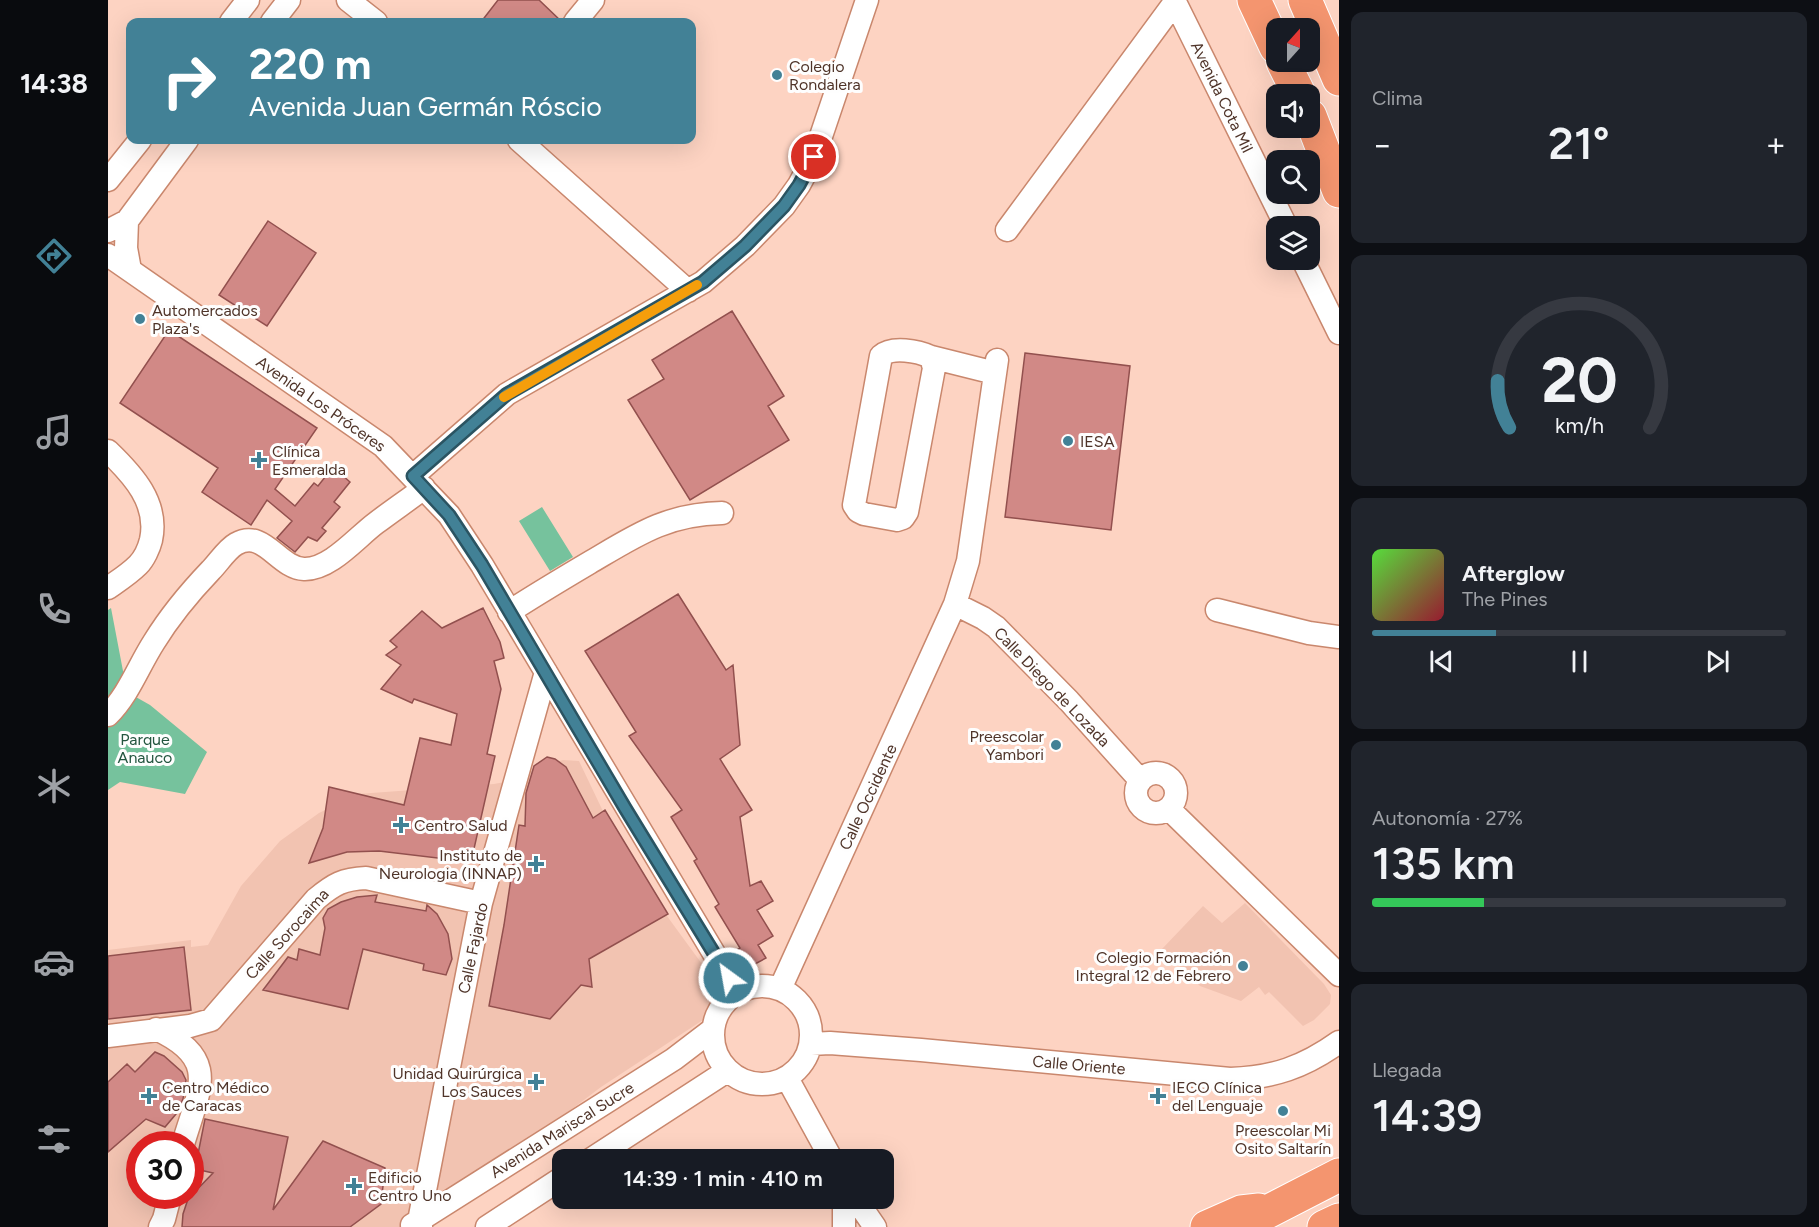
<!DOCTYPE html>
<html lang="es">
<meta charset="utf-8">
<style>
body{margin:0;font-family:Figtree,sans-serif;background:#20242c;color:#f1f3f6;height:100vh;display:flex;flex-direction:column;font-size:22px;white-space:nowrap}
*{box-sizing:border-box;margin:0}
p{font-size:20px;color:#9ea1a6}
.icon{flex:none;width:33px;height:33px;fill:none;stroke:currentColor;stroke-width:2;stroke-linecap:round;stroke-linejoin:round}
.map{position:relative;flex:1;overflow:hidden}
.panel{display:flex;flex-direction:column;gap:12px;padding:12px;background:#0d0f14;width:480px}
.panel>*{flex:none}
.top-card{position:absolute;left:18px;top:18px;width:570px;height:126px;border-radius:12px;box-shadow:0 6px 24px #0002;background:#428196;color:#fff;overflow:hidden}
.needle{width:39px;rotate:21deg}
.fabs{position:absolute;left:1158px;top:18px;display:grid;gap:12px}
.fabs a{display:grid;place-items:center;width:54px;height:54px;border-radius:12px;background:#171b24;box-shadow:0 6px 24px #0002;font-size:30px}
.speed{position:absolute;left:18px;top:1131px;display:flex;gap:12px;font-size:30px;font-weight:700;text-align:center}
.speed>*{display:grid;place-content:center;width:78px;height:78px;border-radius:50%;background:#171b24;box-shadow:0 6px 24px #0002;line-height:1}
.speed .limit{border:9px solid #d22;background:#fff;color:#111}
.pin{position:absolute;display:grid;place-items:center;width:51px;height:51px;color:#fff;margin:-26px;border:3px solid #fff;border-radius:50%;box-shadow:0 2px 6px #0007}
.me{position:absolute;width:66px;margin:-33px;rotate:328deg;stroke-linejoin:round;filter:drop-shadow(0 0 4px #0008)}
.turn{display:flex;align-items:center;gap:21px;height:126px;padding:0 24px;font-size:27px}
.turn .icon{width:78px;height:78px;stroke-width:2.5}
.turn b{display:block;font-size:42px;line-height:51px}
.big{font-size:45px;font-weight:600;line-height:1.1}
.panel .widget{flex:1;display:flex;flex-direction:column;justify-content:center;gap:9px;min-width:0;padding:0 21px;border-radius:12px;background:#20242c}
.panel .dial{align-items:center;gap:0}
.dial svg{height:156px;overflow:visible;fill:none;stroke:#363941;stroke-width:7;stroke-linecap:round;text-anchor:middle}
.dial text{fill:#f1f3f6;stroke:none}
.song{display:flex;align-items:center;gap:18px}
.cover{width:72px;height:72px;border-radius:9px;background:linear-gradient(135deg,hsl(110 70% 55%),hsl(350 70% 35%))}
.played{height:6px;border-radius:3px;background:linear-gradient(90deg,#428196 30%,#363941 30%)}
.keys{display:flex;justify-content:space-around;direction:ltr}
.heat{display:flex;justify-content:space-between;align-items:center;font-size:33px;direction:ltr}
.charge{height:9px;border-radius:4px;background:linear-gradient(90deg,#34c759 27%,#363941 0)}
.trip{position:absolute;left:444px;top:1149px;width:342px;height:60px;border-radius:12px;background:#171b24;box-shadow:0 6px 24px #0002;font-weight:600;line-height:60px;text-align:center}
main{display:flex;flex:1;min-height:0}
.tabs{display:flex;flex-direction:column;width:108px;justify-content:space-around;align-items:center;background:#090b0e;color:#9ea1a6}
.tabs .icon{width:42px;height:42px}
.tabs .on{color:#428196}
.tabs b{font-size:27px;color:#f1f3f6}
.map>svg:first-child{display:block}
.built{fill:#f2c3b1;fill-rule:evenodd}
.green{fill:#76c29d}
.building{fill:#d18986;stroke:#92504e;stroke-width:1.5}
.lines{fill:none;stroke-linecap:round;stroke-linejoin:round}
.minor-casing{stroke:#c9876d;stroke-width:25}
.highway-casing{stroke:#fff;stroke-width:35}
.minor{stroke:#fff;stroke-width:22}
.highway{stroke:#f4956f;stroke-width:33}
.route-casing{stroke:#2b5462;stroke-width:15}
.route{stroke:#428196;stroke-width:10}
.slow{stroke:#f59e0b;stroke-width:10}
.poi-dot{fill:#428196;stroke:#fefefe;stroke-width:2}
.labels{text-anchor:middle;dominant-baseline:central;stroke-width:6;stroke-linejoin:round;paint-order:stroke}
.poi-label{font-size:16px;fill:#4f3429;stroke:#fefefe;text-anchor:start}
.street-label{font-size:16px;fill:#4f3429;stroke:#fefefe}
.park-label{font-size:16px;fill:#245640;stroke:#fefefe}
</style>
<main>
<nav class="tabs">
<b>14:38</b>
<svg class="icon on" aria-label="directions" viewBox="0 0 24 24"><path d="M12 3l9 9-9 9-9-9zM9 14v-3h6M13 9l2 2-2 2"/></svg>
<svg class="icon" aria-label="music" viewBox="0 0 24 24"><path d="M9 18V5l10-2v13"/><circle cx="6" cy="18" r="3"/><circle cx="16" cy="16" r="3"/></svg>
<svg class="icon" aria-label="phone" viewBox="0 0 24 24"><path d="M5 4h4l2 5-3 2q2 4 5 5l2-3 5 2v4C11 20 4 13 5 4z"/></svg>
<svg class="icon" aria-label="climate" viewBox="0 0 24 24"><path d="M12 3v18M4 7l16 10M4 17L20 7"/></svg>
<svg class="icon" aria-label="car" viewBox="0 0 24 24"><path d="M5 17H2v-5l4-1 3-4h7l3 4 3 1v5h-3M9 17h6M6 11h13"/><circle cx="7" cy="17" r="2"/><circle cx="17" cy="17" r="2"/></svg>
<svg class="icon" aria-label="filters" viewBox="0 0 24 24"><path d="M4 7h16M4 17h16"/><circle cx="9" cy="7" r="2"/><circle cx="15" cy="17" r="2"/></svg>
</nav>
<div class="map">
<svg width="1231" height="1227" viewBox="0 0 1231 1227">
<rect width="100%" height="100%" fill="#fdd3c2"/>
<path class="built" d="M455,760l16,1 32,67 45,73 65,89v8l-3,9 -9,9 -108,71 -79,60 -111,80h-303v-277l83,-10v7l17,-2 33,-59 39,-45 39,-28 39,-19 136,-10 27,-5 15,-12zM32,1144h50v52h-50z
M1137,903l79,81 7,11 -1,9 -16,16 -11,6 -34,-34 -4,3 -6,-8 -18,14 -41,-15 -38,-37 41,-43 19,17z"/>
<path class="green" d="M434,507l31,50 -23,14 -31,-50z
M3,608l16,84 23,13 57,47 -22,42 -65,-12 -12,8v-180z"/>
<path class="building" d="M390,0h41l23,22h-81z
M160,221l48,32 -49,73 -48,-31z
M624,311l52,85 -16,10 21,34 -99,60 -62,-100 36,-21 -12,-19z
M61,330l148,98 -42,61 20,17 19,-23 4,3 15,-19 17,15 -16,20 6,5 -18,21 4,3 -9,10 -9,-4 -13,15 -18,-14 15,-17 -25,-21 -16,25 -49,-33 16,-24 -98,-65z
M917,353l105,13 -19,164 -106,-13z
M570,594l48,76 7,-5 7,80 -20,14 32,51 -12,7 10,69 11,-5 12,20 -16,9 16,26 -15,9 8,13 -22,12 -11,-18 7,-4 -25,-41 4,-3 -25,-43 3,-2 -26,-42 11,-7 -53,-74 7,-4 -51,-81z
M375,608l17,34 4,16 -10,3 7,28 -14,65 8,2 -24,106 -92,-11 -32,1 -38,11 14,-35 6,-41 75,18 16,-67 31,7 6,-31 -43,-15 -2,4 -31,-14 20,-24 -15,-10 11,-8 -7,-6 32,-30 20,17z
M439,757l8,2 11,8 27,51 12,-8 63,104 -79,45 3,28 -11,-2 -31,34 -61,-13 15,-81 15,-100 6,1 1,-33 8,-27z
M269,895l-2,7 51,9 1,-6 10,9 11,20 4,25 -6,16 -23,-5 1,-6 -61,-15 -15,60 -85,-19 25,-33 9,3 2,-11 21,6 5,-27 -2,-10 5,-9 13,-7 16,-5z
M76,947l7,63 -83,9v-63z
M47,1052l9,4 18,16 4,8 -3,19 -7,15 -11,13 -19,-8 -38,33v-70l19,-18 8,8z
M97,1119l83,18 -15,73 50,-69 62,27 -4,36 -31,23h-168l1,-13 5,-15 25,-26 -18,-4z"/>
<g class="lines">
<defs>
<path id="minor" d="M240,0l28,22
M1066,0l112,226
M123,22l17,-22
M164,22l17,-22
M467,22l18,-22
M411,140l169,151
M0,180l32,-40
M19,221l-1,27 4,22
M899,230l168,-228
M0,231l19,-10 60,-81
M0,255l275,191 66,69 33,50 255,427
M1195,260l36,73
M823,357l3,11 -27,144 -4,6 -6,2 -33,-6 -6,-3 -4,-6 27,-149c11,-10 37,-5 50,1l64,16
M0,451c25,24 51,52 43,89 -2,8 -7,19 -13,25 -9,9 -20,16 -30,23
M305,476l94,-82 196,-112 42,-36 39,-40 15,-21 15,-28 53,-157
M847,604l28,14 13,9 73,74 71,79
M1109,610l92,23 30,4
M401,612c26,-17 53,-33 80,-49 46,-27 77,-49 133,-50
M0,715c21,-21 30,-48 46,-73 16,-26 36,-50 57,-72 7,-7 16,-21 25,-26 28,-16 42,24 68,25 26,1 53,-32 72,-46 16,-12 32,-23 48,-35
M1028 793a20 20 0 1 1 40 0a20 20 0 1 1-40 0Z
M1061,809l170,166
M605 1035a49 49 0 1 1 98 0a49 49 0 1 1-98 0Z
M672,989l175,-385 13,-43 29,-201
M48,1029c65,30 43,60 27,115
M0,1036l82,-10 21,-6 105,-121c18,-15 27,-20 50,-21l115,25
M703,1044l19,-1 91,7 309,29c43,-1 74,-12 109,-37
M679,1078l45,82
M482,1160l137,-89
M747,1198l20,29
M304,1225l262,-166 38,-29
M52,1227l4,-8 6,-23
M313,1227l-2,-6 62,-318 65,-231
M379,1227l75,-49
M736,1227v-29"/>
<path id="highway" d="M1146,0l22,47
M1197,0l34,79
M1175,62l16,32
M1202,116l29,75
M1099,1227l34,-15 18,-2
M1130,1227l101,-52
M1216,1227l15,-7"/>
</defs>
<use href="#minor" class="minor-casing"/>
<use href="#highway" class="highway-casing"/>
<use href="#minor" class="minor"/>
<use href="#highway" class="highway"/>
</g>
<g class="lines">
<defs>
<path id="route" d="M621,978l-104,-170 -143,-243 -33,-50 -36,-39 94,-82 196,-112 42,-36 39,-40 15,-21 15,-28"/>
</defs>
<use href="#route" class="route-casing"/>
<use href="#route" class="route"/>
<path class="slow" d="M396,397l193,-112"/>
</g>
<g class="poi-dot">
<circle cx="669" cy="75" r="6"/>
<circle cx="32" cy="319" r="6"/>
<circle cx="960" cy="441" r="6"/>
<path d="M148 451h6v6h6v6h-6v6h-6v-6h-6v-6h6z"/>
<circle cx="948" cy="745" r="6"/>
<path d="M290 816h6v6h6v6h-6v6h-6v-6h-6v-6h6z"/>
<path d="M425 855h6v6h6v6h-6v6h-6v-6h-6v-6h6z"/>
<circle cx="1135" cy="966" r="6"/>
<path d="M425 1073h6v6h6v6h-6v6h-6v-6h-6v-6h6z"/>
<path d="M38 1087h6v6h6v6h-6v6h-6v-6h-6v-6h6z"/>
<path d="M1047 1087h6v6h6v6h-6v6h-6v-6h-6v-6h6z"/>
<circle cx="1175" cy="1111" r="6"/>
<path d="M243 1177h6v6h6v6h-6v6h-6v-6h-6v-6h6z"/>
</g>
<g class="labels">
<g class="poi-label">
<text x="681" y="66">Colegio<tspan x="681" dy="18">Rondalera</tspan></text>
<text x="44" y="310">Automercados<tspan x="44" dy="18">Plaza's</tspan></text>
<text x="972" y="441">IESA</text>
<text x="164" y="451">Clínica<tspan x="164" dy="18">Esmeralda</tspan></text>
<text x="936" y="736" text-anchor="end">Preescolar<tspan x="936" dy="18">Yambori</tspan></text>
<text x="306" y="825">Centro Salud</text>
<text x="414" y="855" text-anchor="end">Instituto de<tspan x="414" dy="18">Neurologia (INNAP)</tspan></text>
<text x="1123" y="957" text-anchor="end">Colegio Formación<tspan x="1123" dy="18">Integral 12 de Febrero</tspan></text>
<text x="414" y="1073" text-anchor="end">Unidad Quirúrgica<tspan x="414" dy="18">Los Sauces</tspan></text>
<text x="54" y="1087">Centro Médico<tspan x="54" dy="18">de Caracas</tspan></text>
<text x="1064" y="1087">IECO Clínica<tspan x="1064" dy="18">del Lenguaje</tspan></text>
<text x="1175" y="1130" text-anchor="middle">Preescolar Mi<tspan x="1175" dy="18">Osito Saltarín</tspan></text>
<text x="260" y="1177">Edificio<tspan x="260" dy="18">Centro Uno</tspan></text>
</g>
<g class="street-label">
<text transform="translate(1114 97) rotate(64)">Avenida Cota Mil</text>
<text transform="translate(213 404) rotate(35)">Avenida Los Próceres</text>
<text transform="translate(944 687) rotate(46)">Calle Diego de Lozada</text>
<text transform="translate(760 797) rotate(-65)">Calle Occidente</text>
<text transform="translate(179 934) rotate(-48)">Calle Sorocaima</text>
<text transform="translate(365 948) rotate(-78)">Calle Fajardo</text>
<text transform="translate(971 1065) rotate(5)">Calle Oriente</text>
<text transform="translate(454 1130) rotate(-32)">Avenida Mariscal Sucre</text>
</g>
<g class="park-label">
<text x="37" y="739">Parque<tspan x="37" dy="18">Anauco</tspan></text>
</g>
</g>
</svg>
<div class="fabs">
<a><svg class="needle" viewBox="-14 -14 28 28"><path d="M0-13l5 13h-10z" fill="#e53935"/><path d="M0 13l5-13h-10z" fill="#9ea1a6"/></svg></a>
<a><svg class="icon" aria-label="sound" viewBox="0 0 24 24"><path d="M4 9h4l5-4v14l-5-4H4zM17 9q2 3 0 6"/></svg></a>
<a><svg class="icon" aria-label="search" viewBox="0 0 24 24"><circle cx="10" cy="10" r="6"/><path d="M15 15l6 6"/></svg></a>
<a><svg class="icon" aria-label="layers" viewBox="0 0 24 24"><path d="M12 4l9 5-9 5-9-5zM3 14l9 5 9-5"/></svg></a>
</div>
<div class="speed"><div class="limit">30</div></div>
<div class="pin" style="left:706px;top:157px;background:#d93025"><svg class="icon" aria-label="arrive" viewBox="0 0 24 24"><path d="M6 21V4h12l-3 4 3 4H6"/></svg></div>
<svg class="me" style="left:621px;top:978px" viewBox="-20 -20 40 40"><circle r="17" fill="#428196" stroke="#fff" stroke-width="3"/><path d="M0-11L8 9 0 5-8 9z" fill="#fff"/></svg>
<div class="trip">14:39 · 1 min · 410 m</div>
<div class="top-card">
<div class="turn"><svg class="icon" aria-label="right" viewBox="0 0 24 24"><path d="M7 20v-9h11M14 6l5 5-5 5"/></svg><div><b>220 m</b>Avenida Juan Germán Róscio</div></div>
</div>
</div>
<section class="panel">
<div class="widget"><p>Clima</p>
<div class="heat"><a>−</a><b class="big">21°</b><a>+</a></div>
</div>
<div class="widget dial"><svg viewBox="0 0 100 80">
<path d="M14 69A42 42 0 1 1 86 69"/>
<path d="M14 69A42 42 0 0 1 8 45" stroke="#428196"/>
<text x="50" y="56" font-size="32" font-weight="700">20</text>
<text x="50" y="72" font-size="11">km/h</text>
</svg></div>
<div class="widget">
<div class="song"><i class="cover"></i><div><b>Afterglow</b><p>The Pines</p></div></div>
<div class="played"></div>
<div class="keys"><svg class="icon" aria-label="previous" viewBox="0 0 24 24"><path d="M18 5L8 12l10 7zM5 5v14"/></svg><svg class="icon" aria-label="pause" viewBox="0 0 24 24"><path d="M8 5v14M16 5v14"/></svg><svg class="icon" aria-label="next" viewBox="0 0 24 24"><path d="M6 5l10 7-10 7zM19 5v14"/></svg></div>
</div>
<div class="widget"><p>Autonomía · 27%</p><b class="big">135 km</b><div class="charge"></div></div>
<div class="widget"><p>Llegada</p><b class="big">14:39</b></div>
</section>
</main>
